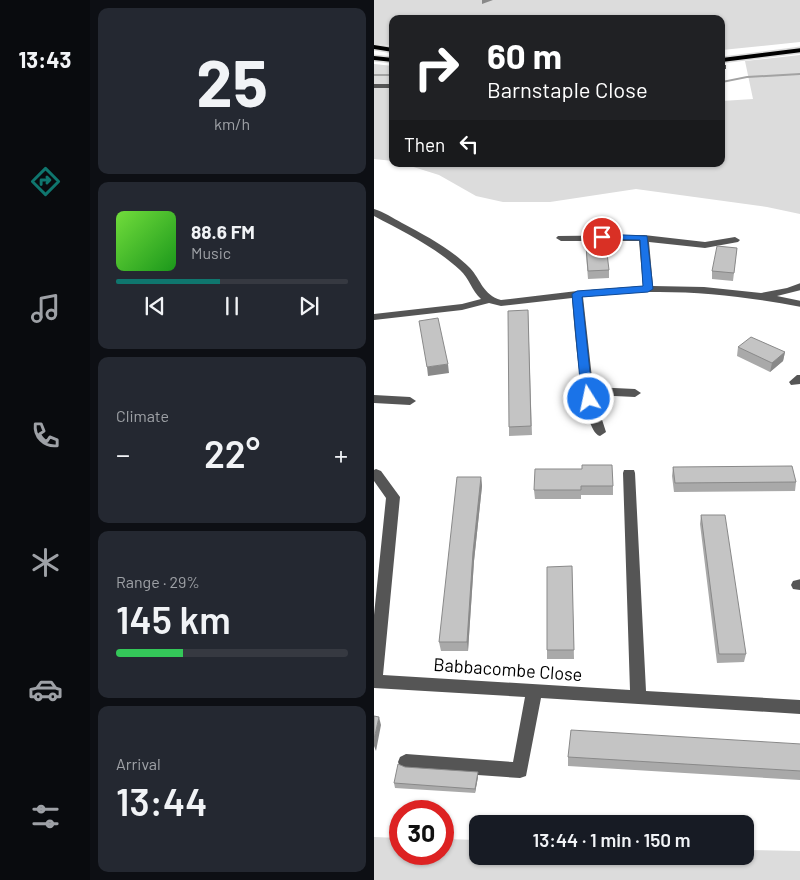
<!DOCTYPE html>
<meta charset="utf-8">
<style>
body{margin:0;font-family:Barlow,sans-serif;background:#242831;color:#f1f3f6;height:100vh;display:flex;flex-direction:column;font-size:19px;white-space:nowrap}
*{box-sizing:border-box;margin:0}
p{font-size:16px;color:#9ea1a6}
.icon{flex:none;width:28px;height:28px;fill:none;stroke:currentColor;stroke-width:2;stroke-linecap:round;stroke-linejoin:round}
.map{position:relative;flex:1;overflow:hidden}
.side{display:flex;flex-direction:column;gap:8px;padding:8px;background:#0d0f14;width:284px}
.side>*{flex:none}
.top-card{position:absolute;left:15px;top:15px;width:336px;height:152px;border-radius:10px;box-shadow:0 1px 4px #0004;background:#202124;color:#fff;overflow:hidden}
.speed{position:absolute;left:15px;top:800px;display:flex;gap:10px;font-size:25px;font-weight:700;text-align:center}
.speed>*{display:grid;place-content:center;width:65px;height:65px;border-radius:50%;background:#171b24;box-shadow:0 1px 4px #0004;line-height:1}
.speed .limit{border:8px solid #d22;background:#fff;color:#111}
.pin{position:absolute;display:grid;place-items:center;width:42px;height:42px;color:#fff;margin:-21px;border:2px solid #fff;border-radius:50%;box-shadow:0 1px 5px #0007}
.me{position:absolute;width:55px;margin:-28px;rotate:350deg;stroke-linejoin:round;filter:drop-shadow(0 0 4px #0008)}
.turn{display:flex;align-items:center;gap:18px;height:105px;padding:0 15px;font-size:22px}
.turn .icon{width:65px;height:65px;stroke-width:2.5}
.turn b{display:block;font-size:35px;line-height:42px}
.then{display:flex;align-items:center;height:48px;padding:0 15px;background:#0003;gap:10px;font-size:19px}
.big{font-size:38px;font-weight:600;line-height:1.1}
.side .tile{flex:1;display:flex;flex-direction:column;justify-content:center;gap:8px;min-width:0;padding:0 18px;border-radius:10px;background:#242831}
.side .dial{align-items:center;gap:0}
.dial b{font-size:65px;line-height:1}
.song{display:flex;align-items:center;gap:15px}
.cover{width:60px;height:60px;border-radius:8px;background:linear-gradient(135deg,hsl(100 70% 55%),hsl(120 70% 35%))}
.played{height:5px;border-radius:2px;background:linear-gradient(90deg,#0f766e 45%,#363941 45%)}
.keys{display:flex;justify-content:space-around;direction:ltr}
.heat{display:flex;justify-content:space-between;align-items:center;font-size:28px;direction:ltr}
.charge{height:8px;border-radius:4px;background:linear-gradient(90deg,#34c759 29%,#363941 0)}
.trip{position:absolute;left:95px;top:815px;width:285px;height:50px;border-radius:10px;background:#171b24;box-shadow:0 1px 4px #0004;font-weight:600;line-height:50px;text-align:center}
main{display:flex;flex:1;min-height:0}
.menu{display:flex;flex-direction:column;width:90px;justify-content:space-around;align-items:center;background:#090b0e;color:#9ea1a6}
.menu .icon{width:35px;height:35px}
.menu .active{color:#0f766e}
.menu b{font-size:22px;color:#f1f3f6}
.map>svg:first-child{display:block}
.green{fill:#dcdcdc}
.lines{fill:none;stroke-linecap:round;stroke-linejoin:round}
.stream{fill:#a3a3a3;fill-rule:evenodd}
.major-casing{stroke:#dbdbdb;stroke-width:3}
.minor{fill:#555;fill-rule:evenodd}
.major{fill:#000;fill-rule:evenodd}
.wall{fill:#a9a9a9}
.shaded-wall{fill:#898989}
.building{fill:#c4c4c4;stroke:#898989}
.route{fill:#1a73e8;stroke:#114b97}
.labels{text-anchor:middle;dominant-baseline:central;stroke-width:4.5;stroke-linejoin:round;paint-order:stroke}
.near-street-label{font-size:18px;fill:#000;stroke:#fff}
</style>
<main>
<nav class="menu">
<b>13:43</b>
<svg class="icon active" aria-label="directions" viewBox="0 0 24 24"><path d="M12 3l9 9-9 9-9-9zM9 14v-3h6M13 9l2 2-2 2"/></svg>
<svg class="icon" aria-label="music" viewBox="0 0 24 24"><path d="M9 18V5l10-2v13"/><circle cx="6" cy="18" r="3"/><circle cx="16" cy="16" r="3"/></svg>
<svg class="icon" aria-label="phone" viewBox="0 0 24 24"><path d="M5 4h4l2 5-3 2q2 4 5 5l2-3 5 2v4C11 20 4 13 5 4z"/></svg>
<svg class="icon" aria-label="climate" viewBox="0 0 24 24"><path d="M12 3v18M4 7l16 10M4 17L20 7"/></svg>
<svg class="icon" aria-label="car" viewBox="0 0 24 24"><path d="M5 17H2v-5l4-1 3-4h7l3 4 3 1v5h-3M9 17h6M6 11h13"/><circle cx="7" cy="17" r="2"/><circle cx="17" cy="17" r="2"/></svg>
<svg class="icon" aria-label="filters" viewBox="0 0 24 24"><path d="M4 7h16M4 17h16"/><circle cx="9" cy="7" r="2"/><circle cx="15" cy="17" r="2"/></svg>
</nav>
<section class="side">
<div class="tile dial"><b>25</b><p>km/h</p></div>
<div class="tile">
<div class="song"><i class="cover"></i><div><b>88.6 FM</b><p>Music</p></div></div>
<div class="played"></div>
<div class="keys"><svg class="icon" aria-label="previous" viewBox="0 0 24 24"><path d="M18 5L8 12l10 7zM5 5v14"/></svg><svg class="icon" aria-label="pause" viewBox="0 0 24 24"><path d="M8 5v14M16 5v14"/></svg><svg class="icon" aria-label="next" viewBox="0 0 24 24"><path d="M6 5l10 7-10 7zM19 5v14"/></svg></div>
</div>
<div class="tile"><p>Climate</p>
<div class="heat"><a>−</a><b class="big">22°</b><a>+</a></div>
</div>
<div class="tile"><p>Range · 29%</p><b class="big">145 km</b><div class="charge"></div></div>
<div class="tile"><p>Arrival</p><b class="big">13:44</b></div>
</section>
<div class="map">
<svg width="427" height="880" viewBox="0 0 427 880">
<rect width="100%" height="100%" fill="#fff"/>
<path class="green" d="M0,0h426v42l-78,8v-31h-329v27l-19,-2z
M426,55v159l-33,-7 -131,-18 -86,13h-47l-27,-6 -37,-21 -35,-11h318v-63l31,-2 -8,-38z
M0,64l19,2v95l-19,-2z
M0,837l26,1v16h43v-15l35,1v16h267v-6l55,1v29h-426z"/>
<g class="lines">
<path class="stream" d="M427,73v2l-54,3 -25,5v-2l25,-5z
M0,74h19v2h-19z"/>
<defs>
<path id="major" d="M0,45l19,3v4l-19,-3z
M427,48v4l-79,10v-4z
M0,56l19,2v4l-19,-2z"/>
</defs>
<use href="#major" class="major-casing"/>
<path class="minor" d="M348,65h4v4h-4z
M0,84h19v4h-19z
M0,209c10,3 19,9 28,14 24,13 48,25 68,45 11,12 13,27 31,32l76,-9 66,-5 -4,-45h-78l-5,-3 2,-2 86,-1 61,7 30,-5 5,3 -2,2 -33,6 -56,-6 4,44 51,1 57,6 26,-5 14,-5v7l-24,6 24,5v6c-51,-10 -102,-16 -153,-15 -22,1 -44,3 -65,5l10,90 42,2 6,4 -6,4 -41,-2 12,37 -6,4c-19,-5 -26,-117 -28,-138l-71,8 -12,-3 -27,7 -88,10v-6l88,-10 19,-5c-9,-8 -12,-21 -21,-29 -25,-23 -56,-38 -86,-54z
M423,375h4v9l-10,1 -2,-3z
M0,395l36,2 6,4 -6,4 -36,-2z
M2,469l5,2 19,26 -17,178 247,15 -7,-217 1,-3h10l1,3 11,218 155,9v14l-260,-16 -15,78 -6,2 -114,-8 -6,-3 -2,-5 2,-5 6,-3 107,8 12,-65 -151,-9v-73l12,-117 -12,-17v-11z
M427,579v11l-8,-1 -2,-4 2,-4z"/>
<use href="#major" class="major"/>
</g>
<path class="wall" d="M212,246l23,24v8l-21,1 -2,-25z
M363,248l-4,33 -21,-2v-8z
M154,310l4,125 -23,1v-9z
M364,347l47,5 -2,9 -13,11 -33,-16z
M299,467l123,15 -1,9 -121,1 -2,-16z
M208,469l31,17v9h-32v4h-46l-1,-9z
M107,477l1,9 -8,75 -6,90h-27l-2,-9z
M327,515l45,139 -2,8 -27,1 -17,-139z
M198,566l2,93h-27v-9z
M427,744v36l-233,-14v-9z
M31,767l73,10 -3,16 -80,-5 -1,-5z"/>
<path class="shaded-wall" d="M108,0h11l-11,4z
M411,352l-2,9 -13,11 2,-9z
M74,364l1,9 -21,3 -1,-9z
M107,477l1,9 -8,75 -6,90 -1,-9 6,-90z
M5,717l2,8 -5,26 -2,-5v-7z
M104,772v5l-3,16v-4z"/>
<path class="building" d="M232,245l3,25 -21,1 -2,-25z
M343,246l20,2 -3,25 -22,-2z
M154,310l3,116 -22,1 -1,-116z
M64,318l10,46 -21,3 -8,-46z
M377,337l34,15 -13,11 -34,-16z
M208,465h30l1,21h-32v4h-47l1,-21h47z
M418,466l4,16 -121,1 -2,-16z
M83,477h24l-8,75 -6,90h-28z
M327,515h24l21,139h-27z
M198,566l2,84h-27v-83z
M0,716l5,1 -5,22z
M197,730l230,14v27l-233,-14z
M24,764l7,3 73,5 -3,17 -81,-6z"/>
<path class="route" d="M228,234l45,2 6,53 -5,3 -66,5 10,94 3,8 -6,4 -3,-1 -5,-11 -9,-97 5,-3 66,-5 -3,-46 -41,-1v-4z"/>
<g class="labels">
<g class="near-street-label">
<text transform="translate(134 669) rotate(4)">Babbacombe Close</text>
</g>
</g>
</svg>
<div class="speed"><div class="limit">30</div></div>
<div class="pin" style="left:228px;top:237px;background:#d93025"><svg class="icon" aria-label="arrive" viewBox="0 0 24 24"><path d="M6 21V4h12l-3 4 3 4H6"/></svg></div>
<svg class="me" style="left:215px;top:399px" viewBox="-20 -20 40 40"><circle r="17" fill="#1a73e8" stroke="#fff" stroke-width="3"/><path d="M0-11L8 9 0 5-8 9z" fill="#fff"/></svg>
<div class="trip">13:44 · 1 min · 150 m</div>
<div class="top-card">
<div class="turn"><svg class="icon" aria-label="right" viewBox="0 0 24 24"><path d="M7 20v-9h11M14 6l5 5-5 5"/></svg><div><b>60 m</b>Barnstaple Close</div></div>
<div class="then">Then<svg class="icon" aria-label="left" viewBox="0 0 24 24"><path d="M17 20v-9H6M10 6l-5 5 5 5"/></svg></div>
</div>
</div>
</main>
